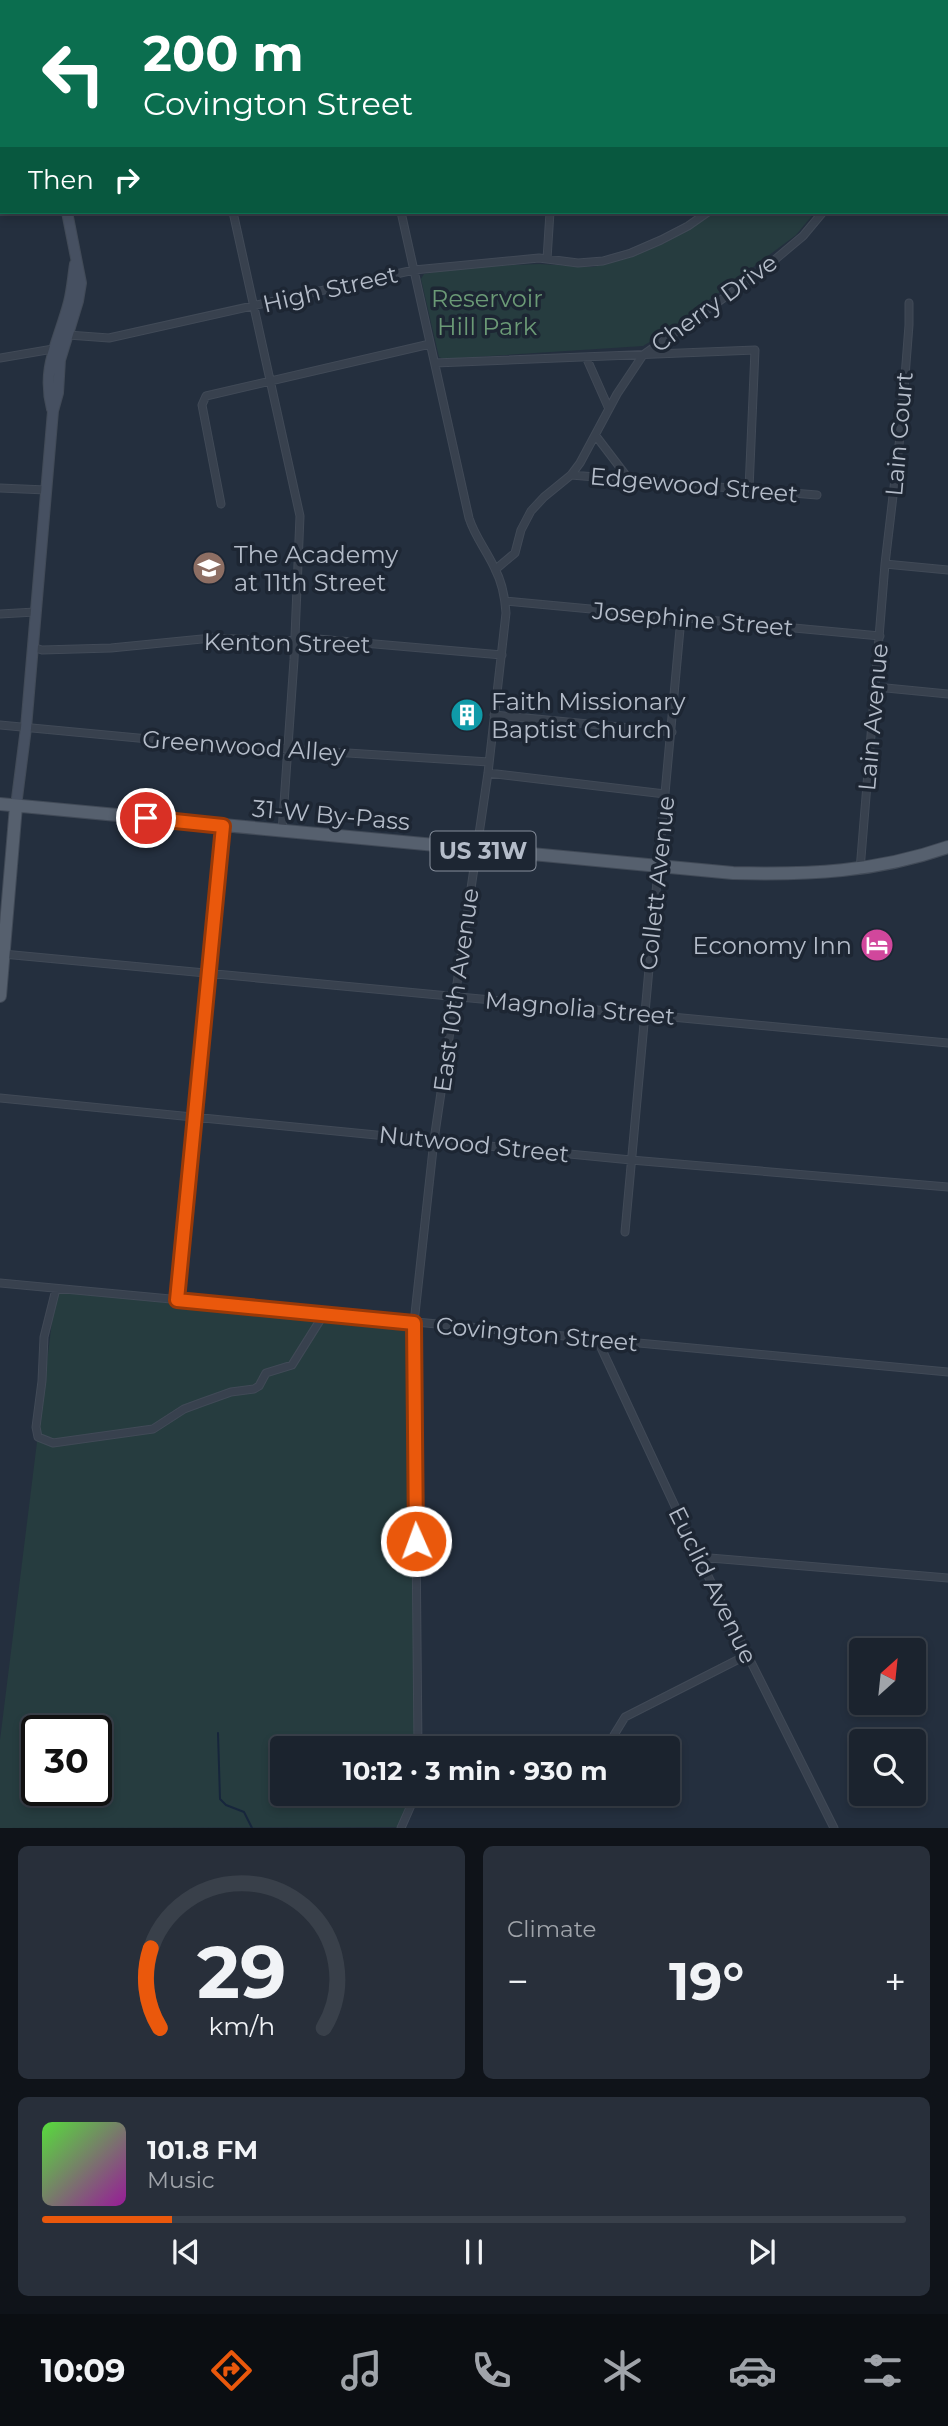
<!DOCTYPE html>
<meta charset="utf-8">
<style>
body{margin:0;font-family:Montserrat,sans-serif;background:#282f3a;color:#f1f3f6;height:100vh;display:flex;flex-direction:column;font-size:26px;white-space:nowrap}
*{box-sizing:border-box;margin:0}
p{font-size:23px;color:#a0a4aa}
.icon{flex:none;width:38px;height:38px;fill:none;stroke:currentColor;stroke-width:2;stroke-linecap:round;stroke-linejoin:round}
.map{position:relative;height:1828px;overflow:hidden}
.drawer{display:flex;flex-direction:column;gap:18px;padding:18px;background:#0f1319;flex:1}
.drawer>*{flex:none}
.banner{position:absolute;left:0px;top:0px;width:948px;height:214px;box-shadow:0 4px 10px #0003,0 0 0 2px #39404a;background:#0b6e4f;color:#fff;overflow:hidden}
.needle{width:46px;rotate:27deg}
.fabs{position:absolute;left:849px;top:1638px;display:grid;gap:14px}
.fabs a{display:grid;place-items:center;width:77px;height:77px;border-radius:7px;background:#1b232e;box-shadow:0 4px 10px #0003,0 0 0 2px #39404a;font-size:35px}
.speed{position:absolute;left:21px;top:1715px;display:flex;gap:14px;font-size:35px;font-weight:700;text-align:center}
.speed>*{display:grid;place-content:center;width:91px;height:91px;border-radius:50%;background:#1b232e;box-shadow:0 4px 10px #0003,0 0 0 2px #39404a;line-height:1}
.speed .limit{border:4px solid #111;border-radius:10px;background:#fff;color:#111}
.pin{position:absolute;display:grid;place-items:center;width:60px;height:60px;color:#fff;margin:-30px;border:4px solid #fff;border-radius:50%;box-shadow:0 2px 7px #0007}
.me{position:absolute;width:77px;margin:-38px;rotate:358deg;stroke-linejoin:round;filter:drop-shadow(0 0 5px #0008)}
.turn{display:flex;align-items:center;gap:24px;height:147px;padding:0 28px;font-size:32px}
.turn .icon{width:91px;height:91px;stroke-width:2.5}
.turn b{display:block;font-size:49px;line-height:60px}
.then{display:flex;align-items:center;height:66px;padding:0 28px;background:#0003;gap:14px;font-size:26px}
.big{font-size:52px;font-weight:700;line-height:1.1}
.drawer .card{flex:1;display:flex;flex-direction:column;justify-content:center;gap:10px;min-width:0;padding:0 24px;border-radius:10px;background:#282f3a}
.drawer .dial{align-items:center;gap:0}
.dial svg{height:182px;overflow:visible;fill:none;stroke:#39404a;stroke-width:7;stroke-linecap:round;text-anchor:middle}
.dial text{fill:#f1f3f6;stroke:none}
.song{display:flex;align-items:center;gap:21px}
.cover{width:84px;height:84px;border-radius:10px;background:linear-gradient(135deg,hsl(110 70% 55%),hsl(300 70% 35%))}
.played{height:7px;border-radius:4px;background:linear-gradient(90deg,#ea580c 15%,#39404a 15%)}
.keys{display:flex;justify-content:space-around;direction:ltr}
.heat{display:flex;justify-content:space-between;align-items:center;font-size:38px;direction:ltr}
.drawer .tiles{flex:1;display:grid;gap:18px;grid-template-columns:1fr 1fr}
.card:last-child{grid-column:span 2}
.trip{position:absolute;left:270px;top:1736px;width:410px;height:70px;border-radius:7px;background:#1b232e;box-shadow:0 4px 10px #0003,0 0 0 2px #39404a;font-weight:700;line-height:70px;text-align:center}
.tabs{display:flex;height:112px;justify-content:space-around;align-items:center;background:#0b0e12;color:#a0a4aa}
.tabs .icon{width:49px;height:49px}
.tabs .selected{color:#ea580c}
.tabs b{font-size:32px;color:#f1f3f6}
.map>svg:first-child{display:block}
.green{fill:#263c3f;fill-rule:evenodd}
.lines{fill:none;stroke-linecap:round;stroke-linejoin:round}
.stream{stroke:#17263c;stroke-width:2}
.street-casing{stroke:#414a57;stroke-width:9}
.secondary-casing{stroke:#414a57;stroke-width:12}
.primary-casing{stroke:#414a57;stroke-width:14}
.street{stroke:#38414e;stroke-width:7}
.secondary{stroke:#465061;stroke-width:10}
.primary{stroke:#56606e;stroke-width:12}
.route-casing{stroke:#983908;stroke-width:18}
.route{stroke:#ea580c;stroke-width:12}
.labels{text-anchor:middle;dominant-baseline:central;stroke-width:7;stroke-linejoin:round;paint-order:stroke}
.shield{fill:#1d2633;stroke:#878f9c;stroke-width:2}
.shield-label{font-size:23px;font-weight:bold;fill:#b4bcc9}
.street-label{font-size:24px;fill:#b4bcc9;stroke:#1d2633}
.park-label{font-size:24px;fill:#6b9a76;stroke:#1d2633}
.poi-label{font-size:24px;fill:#b4bcc9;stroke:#1d2633;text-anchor:start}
</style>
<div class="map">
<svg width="948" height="1828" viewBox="0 0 948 1828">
<rect width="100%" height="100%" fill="#242f3e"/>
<path class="green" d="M715,212h100l-19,23 -130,97 -23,14 -199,13 -5,-2 -18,-78 3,-5 21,-4 42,-4 52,-2 54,3 35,-9 35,-14z
M56,1289l358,34v425h-132v46h131l-15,33 -398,1v-88zM37,1731h59v59h-59z"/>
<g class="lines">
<path class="stream" d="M218,1733l2,66 6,6 18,7 8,16"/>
<defs>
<path id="street" d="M188,0v2
M354,0v2
M567,0l1,2
M651,0l1,2
M732,0v2
M852,0l1,2
M778,2l7,-2
M947,45h1
M947,75h1
M947,154h1
M0,192h2
M233,212l67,304 -6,144 -12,172
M401,212l68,306c6,19 18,33 26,51 7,13 10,29 11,44l-18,160 -54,367 -20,183 4,425
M547,259l3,-47
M68,335l41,3 305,-68 125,-12 39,5 25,-2 28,-8 30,-13 27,-14 20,-14
M586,357l23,52
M0,358l53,-9
M435,363l320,-13 -6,139
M596,436l32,42
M571,475l246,20
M0,488l46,2
M221,504l-19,-99 4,-9 224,-52
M885,564l63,6
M496,569l19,-16 6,-23 10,-19 13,-14 27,-22 9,-12 37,-69 26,-39 116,-82 44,-37 20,-24
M505,601l375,35
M0,614l35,-2
M32,647l10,3 69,-2 101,-10 73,3 21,-3 196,17
M876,687l72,7
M494,715l178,17
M0,725l191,18 298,19
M488,773l177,21
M860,870l25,-306 16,-136 8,-103v-22
M3,954l945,89
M0,1098l631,62 317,27
M625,1232l56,-614
M0,1283l948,89
M56,1289l-12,48 -2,44 -6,46 2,10 15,6 100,-14 31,-20 19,-7 28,-10 23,-3 5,-3 7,-13 26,-8 32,-51
M177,1300l46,-474
M597,1339l104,223 133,266
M698,1557l250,21
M612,1748l2,-13 11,-18 122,-62
M401,1828l15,-34"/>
<path id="secondary" d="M23,0v2
M52,409c-11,-42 7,-68 17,-107 3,-12 4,-25 6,-38
M16,806l10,-78 27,-317 5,-18 2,-33 18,-59 3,-18 -14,-71"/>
<path id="primary" d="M0,804l733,69c76,2 143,-1 215,-26
M0,996l16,-190"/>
</defs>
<use href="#street" class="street-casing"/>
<use href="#secondary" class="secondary-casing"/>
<use href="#primary" class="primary-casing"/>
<use href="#street" class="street"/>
<use href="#secondary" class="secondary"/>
<use href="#primary" class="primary"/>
</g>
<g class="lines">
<defs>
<path id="route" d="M146,818l77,8 -46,474 237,23 2,218"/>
</defs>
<use href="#route" class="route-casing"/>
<use href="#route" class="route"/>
</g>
<defs>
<symbol id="school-disc" viewBox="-11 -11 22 22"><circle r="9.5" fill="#8d6e63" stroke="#1d2633"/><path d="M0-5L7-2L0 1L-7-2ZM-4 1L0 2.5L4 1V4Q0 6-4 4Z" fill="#fff"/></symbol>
<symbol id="building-disc" viewBox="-11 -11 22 22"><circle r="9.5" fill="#0f9aa8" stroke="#1d2633"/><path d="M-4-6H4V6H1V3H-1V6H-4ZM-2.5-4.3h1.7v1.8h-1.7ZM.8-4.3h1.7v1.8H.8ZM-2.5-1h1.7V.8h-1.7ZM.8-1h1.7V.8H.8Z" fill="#fff"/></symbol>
<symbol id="hotel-disc" viewBox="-11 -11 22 22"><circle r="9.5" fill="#d1479c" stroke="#1d2633"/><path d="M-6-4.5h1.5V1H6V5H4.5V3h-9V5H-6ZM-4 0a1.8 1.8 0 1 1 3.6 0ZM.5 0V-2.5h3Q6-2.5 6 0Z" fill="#fff"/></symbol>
</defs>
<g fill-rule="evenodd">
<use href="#school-disc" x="190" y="549" width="38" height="38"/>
<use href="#building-disc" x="448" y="696" width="38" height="38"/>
<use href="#hotel-disc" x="858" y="926" width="38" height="38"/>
</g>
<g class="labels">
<rect class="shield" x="430.5" y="831.5" width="105" height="39" rx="5"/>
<g class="shield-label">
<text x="483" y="851">US 31W</text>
</g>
<g class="street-label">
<text transform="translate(330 289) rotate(-13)">High Street</text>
<text transform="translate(714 303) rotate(-36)">Cherry Drive</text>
<text transform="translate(899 434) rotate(-85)">Lain Court</text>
<text transform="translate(694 485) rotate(5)">Edgewood Street</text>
<text transform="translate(693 619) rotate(5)">Josephine Street</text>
<text transform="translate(287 643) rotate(1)">Kenton Street</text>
<text transform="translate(873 717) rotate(-85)">Lain Avenue</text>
<text transform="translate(244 746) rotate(4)">Greenwood Alley</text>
<text transform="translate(331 815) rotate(5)">31-W By-Pass</text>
<text transform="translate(657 883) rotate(-84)">Collett Avenue</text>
<text transform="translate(456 990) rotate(-82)">East 10th Avenue</text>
<text transform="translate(580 1008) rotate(5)">Magnolia Street</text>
<text transform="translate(474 1144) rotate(6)">Nutwood Street</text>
<text transform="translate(537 1334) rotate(5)">Covington Street</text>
<text transform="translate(713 1585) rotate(64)">Euclid Avenue</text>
</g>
<g class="park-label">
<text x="487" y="298">Reservoir<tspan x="487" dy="28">Hill Park</tspan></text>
</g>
<g class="poi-label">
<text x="234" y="554">The Academy<tspan x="234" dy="28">at 11th Street</tspan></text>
<text x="491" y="701">Faith Missionary<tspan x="491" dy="28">Baptist Church</tspan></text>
<text x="852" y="945" text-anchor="end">Economy Inn</text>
</g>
</g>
</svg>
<div class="fabs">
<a><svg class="needle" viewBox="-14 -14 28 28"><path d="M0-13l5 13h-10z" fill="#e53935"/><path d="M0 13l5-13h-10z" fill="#a0a4aa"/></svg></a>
<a><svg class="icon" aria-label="search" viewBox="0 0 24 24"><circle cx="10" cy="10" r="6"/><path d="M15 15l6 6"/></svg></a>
</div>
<div class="speed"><div class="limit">30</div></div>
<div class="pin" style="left:146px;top:818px;background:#d93025"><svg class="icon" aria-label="arrive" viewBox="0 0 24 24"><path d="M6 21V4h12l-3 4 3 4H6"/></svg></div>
<svg class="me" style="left:416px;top:1541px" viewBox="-20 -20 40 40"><circle r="17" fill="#ea580c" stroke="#fff" stroke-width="3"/><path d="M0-11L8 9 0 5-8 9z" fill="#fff"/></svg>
<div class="trip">10:12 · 3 min · 930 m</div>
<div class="banner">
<div class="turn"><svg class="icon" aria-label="left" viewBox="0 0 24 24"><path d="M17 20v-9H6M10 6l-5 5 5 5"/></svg><div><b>200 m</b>Covington Street</div></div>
<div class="then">Then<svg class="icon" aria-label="right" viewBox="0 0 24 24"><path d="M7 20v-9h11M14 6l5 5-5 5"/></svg></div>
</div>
</div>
<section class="drawer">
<div class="tiles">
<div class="card dial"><svg viewBox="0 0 100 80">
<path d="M14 69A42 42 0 1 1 86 69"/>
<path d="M14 69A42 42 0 0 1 10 34" stroke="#ea580c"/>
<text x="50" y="56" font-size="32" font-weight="700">29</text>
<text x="50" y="72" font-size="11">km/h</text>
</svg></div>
<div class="card"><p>Climate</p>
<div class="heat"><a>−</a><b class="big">19°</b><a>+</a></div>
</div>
<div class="card">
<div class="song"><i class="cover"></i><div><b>101.8 FM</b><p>Music</p></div></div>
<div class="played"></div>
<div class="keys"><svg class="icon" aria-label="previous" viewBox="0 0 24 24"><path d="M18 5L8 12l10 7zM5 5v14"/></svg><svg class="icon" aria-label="pause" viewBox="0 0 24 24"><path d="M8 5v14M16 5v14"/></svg><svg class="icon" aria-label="next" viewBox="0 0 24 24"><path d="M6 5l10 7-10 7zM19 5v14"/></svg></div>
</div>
</div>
</section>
<nav class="tabs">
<b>10:09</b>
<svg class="icon selected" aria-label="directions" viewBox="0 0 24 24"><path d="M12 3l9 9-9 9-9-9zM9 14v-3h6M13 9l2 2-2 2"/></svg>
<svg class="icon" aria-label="music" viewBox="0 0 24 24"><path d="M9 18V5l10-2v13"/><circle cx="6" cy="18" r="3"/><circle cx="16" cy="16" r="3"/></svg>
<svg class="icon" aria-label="phone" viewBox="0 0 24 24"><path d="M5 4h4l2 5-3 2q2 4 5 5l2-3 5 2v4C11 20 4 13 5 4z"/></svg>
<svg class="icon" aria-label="climate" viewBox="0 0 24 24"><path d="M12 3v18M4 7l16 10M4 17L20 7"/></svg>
<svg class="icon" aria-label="car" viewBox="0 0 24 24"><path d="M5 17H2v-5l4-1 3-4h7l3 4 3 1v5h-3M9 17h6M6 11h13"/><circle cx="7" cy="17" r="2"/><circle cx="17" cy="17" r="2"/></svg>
<svg class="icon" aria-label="filters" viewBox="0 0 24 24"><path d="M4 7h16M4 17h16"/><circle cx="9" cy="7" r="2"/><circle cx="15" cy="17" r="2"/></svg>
</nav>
